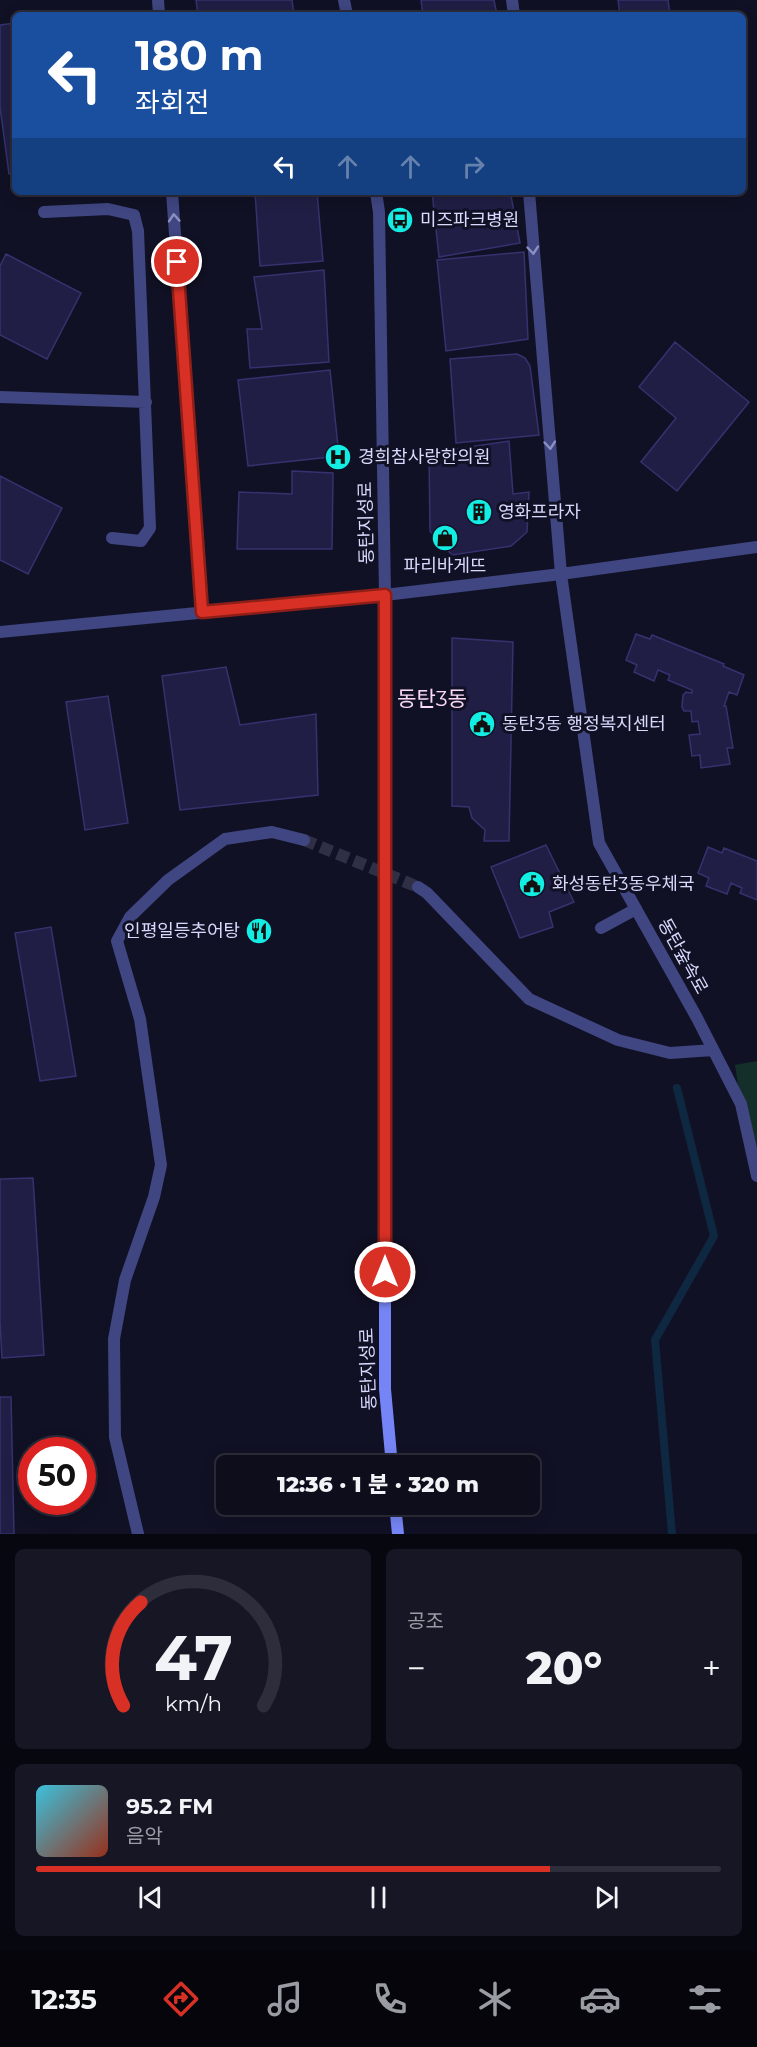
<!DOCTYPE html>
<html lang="ko">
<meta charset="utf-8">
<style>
body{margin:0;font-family:Montserrat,"Noto Sans KR",sans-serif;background:#161625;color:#f1f3f6;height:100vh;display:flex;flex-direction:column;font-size:22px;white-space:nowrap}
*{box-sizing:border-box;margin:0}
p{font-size:20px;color:#9a9ca3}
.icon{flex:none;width:33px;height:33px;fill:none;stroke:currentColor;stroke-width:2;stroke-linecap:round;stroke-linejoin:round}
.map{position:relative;height:1534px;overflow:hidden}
.sheet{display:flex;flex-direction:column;gap:15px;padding:15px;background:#07070f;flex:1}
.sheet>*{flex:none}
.top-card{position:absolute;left:12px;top:12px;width:734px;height:183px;border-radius:9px;box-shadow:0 3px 15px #0003,0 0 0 2px #2d2d3b;background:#1a4fa0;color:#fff;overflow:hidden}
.speed{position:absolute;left:18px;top:1437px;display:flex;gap:12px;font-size:30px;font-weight:700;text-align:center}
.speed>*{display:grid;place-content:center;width:78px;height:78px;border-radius:50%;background:#0d0d1c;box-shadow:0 3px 15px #0003,0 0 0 2px #2d2d3b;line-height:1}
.speed .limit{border:9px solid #d22;background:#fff;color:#111}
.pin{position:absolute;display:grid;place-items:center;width:51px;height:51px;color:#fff;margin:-26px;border:3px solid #fff;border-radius:50%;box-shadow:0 2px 6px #0007}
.me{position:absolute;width:66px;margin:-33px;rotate:0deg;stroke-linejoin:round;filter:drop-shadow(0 0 4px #0008)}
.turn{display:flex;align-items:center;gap:21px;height:126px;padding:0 24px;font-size:27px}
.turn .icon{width:78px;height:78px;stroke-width:2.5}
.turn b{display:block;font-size:42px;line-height:51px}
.lanes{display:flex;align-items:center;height:57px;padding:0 24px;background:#0003;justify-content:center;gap:30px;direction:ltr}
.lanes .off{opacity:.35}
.big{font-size:45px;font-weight:800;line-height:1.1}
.sheet .widget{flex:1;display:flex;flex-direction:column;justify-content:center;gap:9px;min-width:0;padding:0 21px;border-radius:9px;background:#161625}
.sheet .dial{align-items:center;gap:0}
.dial svg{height:156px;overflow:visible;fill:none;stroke:#2d2d3b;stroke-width:7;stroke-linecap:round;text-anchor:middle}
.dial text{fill:#f1f3f6;stroke:none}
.song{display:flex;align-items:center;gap:18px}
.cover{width:72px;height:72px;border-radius:9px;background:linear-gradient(135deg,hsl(190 70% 55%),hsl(10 70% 35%))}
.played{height:6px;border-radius:3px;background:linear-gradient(90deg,#d93025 75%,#2d2d3b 75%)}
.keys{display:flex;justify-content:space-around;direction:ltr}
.heat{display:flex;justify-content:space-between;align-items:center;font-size:33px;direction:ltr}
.sheet .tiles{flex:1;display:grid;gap:15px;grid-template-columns:1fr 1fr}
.widget:last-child{grid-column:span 2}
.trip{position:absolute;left:216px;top:1455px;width:324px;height:60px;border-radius:9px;background:#0d0d1c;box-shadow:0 3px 15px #0003,0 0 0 2px #2d2d3b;font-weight:800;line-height:60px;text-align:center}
.menu{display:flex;height:96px;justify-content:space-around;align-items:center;background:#05050b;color:#9a9ca3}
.menu .icon{width:42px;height:42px}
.menu .on{color:#d93025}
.menu b{font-size:27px;color:#f1f3f6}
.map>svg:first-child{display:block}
.green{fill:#142f2a}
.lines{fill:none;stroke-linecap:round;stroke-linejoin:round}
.stream{stroke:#0e2841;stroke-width:8}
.building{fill:#211e45;stroke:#35326f;stroke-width:1.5}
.minor-tunnel{stroke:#2f2f45;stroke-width:12;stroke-dasharray:12 6;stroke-linecap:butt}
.service{stroke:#3f4681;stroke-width:12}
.minor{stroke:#3f4681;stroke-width:12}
.tertiary{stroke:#3f4681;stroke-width:12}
.secondary{stroke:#7685f5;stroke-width:12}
.oneway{stroke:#8c90be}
.route-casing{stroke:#8d1f18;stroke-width:15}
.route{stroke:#d93025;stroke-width:10}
.labels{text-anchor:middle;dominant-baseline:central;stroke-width:6;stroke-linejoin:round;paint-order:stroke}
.poi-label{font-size:18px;fill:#d8d9fc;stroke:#111125;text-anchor:start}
.street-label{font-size:18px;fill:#d8d9fc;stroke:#111125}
.quarter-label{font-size:21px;fill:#fcdaf5;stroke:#111125}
</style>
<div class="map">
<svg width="757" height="1534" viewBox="0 0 757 1534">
<rect width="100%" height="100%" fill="#111125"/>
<path class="green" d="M757,1061v95l-16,-52 -6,-39z"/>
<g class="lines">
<path class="stream" d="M672,1534l-17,-194 59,-104 -37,-148"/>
</g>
<path class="building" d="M196,0h96l2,15h-96z
M421,0h73l3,15h-74z
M618,0h50l2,15h-50z
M15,23v150l-6,1 -9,-67v-82z
M255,192h62l6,69 -63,5z
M432,192h88l1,2 -10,2 9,47 -81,14z
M524,252l4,87 -82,12 -9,-91z
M6,254l75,39 -34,66 -47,-24v-69z
M324,270l5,92 -79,6 -3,-39h15l-8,-52z
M675,342l74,60 -72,89 -36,-29 35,-44 -37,-31z
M517,354l8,4 5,8 9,69 -83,8 -6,-84z
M330,370l9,86 -91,10 -10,-86z
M509,441l4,53 16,-2 -2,40 -16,14 -59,9 -22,-24 -1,-78z
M292,471l41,2 -1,76h-95l2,-57 53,2z
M0,476l62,32 -34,66 -28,-14z
M636,634l14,5 2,-4 72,29 -1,2 21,9 -7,20 -8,-3 -5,14h2l7,42h-6l3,16 -29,4 -1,-13 -8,1 -3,-21 11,-1 -2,-13 -6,1 -1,-11h-7l-2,-4 1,-12 3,-3 6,1v-3l-24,-10 2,-5 -12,-5 -4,11 -20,-9 3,-7 -11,-5z
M452,638l61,4 -4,199h-25l1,-11 -13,-12 -3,-11 -17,-1z
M226,667l14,58 76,-11 2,81 -138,15 -18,-134z
M108,696l20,127 -43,7 -19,-128z
M546,845l28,57 -25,10 4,15 -33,11 -29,-71z
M708,847l14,6 2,-5 33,13v39l-17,-7 2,-5 -11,-5 -4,11 -21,-8 3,-8 -11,-5z
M51,927l25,149 -36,5 -25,-148z
M33,1178l11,177 -42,3 -2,-36v-143z
M0,1397h11l3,137h-14z"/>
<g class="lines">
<path class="minor-tunnel" d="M304,840l114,47"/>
<path class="service" d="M44,212l64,-3 26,6 4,16 12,297 -9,13 -29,-3
M0,397l146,5
M601,928l35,-19"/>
<path class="minor" d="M158,0l1,15
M512,0l2,15
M172,192l30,420
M529,192l32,382 38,269 98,175 44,86 16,72
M0,632l385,-37 176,-21 196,-27
M418,887l9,6 102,106 89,41 52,13 43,-3
M138,1534l-23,-97 -1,-98 11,-59 29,-83 7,-32 -21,-146 -23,-78 13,-24 38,-37 57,-41 47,-7 32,8"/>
<path class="tertiary" d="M344,0l3,15
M376,192l3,20 6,383"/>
<path class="secondary" d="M385,595v794l7,77
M395,1504l3,30"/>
</g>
<defs><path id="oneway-chevron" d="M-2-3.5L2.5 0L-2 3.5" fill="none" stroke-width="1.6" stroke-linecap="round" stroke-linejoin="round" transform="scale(1.5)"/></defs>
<g class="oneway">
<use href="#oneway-chevron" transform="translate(174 218) rotate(-94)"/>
<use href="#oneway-chevron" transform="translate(533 250) rotate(85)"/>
<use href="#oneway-chevron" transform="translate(550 445) rotate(85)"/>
</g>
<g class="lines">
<defs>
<path id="route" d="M177,262l25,350 183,-17v677"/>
</defs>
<use href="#route" class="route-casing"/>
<use href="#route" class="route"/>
</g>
<defs>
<symbol id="bus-disc" viewBox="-11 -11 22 22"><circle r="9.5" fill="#12eee4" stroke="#111125"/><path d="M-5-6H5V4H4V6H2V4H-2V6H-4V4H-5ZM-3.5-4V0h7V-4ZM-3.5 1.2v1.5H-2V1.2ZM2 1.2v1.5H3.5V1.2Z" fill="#111"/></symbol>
<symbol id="hospital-disc" viewBox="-11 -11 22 22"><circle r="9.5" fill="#12eee4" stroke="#111125"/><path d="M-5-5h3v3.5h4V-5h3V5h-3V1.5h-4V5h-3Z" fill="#111"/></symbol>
<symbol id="building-disc" viewBox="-11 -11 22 22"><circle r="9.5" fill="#12eee4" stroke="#111125"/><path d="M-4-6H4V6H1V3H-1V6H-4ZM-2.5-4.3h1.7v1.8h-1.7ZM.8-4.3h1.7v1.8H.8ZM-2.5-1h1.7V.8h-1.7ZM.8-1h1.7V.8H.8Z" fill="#111"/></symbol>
<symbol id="shop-disc" viewBox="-11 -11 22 22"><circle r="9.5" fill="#12eee4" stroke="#111125"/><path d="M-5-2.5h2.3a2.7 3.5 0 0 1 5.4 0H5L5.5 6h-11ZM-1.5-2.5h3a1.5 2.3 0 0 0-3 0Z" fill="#111"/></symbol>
<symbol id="civic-disc" viewBox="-11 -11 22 22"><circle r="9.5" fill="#12eee4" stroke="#111125"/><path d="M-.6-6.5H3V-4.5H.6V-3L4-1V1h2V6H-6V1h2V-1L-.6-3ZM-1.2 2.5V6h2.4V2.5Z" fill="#111"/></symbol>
<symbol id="restaurant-disc" viewBox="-11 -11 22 22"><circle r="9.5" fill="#12eee4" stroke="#111125"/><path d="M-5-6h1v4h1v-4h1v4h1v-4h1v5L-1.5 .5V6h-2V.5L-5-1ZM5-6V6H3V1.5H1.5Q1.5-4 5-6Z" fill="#111"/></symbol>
</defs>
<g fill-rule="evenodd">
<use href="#bus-disc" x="385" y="205" width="30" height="30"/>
<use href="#hospital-disc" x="323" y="442" width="30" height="30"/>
<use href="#building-disc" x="464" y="497" width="30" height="30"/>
<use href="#shop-disc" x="430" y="523" width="30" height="30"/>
<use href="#civic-disc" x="467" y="709" width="30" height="30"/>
<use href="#civic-disc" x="517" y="869" width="30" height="30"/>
<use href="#restaurant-disc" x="244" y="916" width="30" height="30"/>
</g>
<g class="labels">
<g class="poi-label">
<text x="420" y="220">미즈파크병원</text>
<text x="358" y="457">경희참사랑한의원</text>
<text x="498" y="512">영화프라자</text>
<text x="445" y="566" text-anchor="middle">파리바게뜨</text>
<text x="502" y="724">동탄3동 행정복지센터</text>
<text x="552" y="884">화성동탄3동우체국</text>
<text x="240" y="931" text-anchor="end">인평일등추어탕</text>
</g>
<g class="street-label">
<text transform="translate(366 523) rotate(-91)">동탄지성로</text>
<text transform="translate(683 956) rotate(61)">동탄숲속로</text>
<text transform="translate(368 1369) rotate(-92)">동탄지성로</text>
</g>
<g class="quarter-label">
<text x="432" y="698">동탄3동</text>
</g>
</g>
</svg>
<div class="speed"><div class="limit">50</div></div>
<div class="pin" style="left:177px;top:262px;background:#d93025"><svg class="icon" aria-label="arrive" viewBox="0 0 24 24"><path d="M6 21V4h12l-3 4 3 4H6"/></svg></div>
<svg class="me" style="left:385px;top:1272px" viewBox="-20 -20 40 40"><circle r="17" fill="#d93025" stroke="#fff" stroke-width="3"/><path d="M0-11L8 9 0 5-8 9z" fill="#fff"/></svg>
<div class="trip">12:36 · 1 분 · 320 m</div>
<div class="top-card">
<div class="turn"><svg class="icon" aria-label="left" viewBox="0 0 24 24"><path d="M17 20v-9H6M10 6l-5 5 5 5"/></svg><div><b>180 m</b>좌회전</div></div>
<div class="lanes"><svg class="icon" aria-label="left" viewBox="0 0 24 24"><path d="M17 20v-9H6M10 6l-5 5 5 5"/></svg><svg class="icon off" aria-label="ahead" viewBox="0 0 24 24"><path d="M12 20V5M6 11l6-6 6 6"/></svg><svg class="icon off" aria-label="ahead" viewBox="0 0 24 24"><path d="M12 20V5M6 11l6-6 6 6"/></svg><svg class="icon off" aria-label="right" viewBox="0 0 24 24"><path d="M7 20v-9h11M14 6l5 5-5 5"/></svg></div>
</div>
</div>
<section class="sheet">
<div class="tiles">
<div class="widget dial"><svg viewBox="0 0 100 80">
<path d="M14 69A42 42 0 1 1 86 69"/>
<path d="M14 69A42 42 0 0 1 23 16" stroke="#d93025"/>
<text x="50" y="56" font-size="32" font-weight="700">47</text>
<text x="50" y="72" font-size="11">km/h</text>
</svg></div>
<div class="widget"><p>공조</p>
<div class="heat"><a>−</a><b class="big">20°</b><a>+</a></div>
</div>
<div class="widget">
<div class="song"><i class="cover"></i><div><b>95.2 FM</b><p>음악</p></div></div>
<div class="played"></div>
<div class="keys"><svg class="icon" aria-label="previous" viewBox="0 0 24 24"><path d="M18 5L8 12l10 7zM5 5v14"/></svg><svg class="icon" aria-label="pause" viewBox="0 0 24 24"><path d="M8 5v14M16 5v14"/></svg><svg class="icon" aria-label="next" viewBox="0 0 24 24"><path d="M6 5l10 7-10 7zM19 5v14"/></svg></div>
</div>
</div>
</section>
<nav class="menu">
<b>12:35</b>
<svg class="icon on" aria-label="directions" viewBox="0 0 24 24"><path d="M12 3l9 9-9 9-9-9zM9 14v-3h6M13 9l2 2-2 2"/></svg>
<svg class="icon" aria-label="music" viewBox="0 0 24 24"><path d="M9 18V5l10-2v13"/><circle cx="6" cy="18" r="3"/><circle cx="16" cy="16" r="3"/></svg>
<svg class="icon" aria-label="phone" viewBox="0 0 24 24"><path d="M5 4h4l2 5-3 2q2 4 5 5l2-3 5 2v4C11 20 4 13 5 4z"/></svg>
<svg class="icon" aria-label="climate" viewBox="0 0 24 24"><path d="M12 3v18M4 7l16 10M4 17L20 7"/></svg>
<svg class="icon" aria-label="car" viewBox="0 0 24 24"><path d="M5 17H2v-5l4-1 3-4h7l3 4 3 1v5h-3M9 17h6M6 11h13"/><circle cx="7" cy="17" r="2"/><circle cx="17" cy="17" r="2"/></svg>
<svg class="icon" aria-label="filters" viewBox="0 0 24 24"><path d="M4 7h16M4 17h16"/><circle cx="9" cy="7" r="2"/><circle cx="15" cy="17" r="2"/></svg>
</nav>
